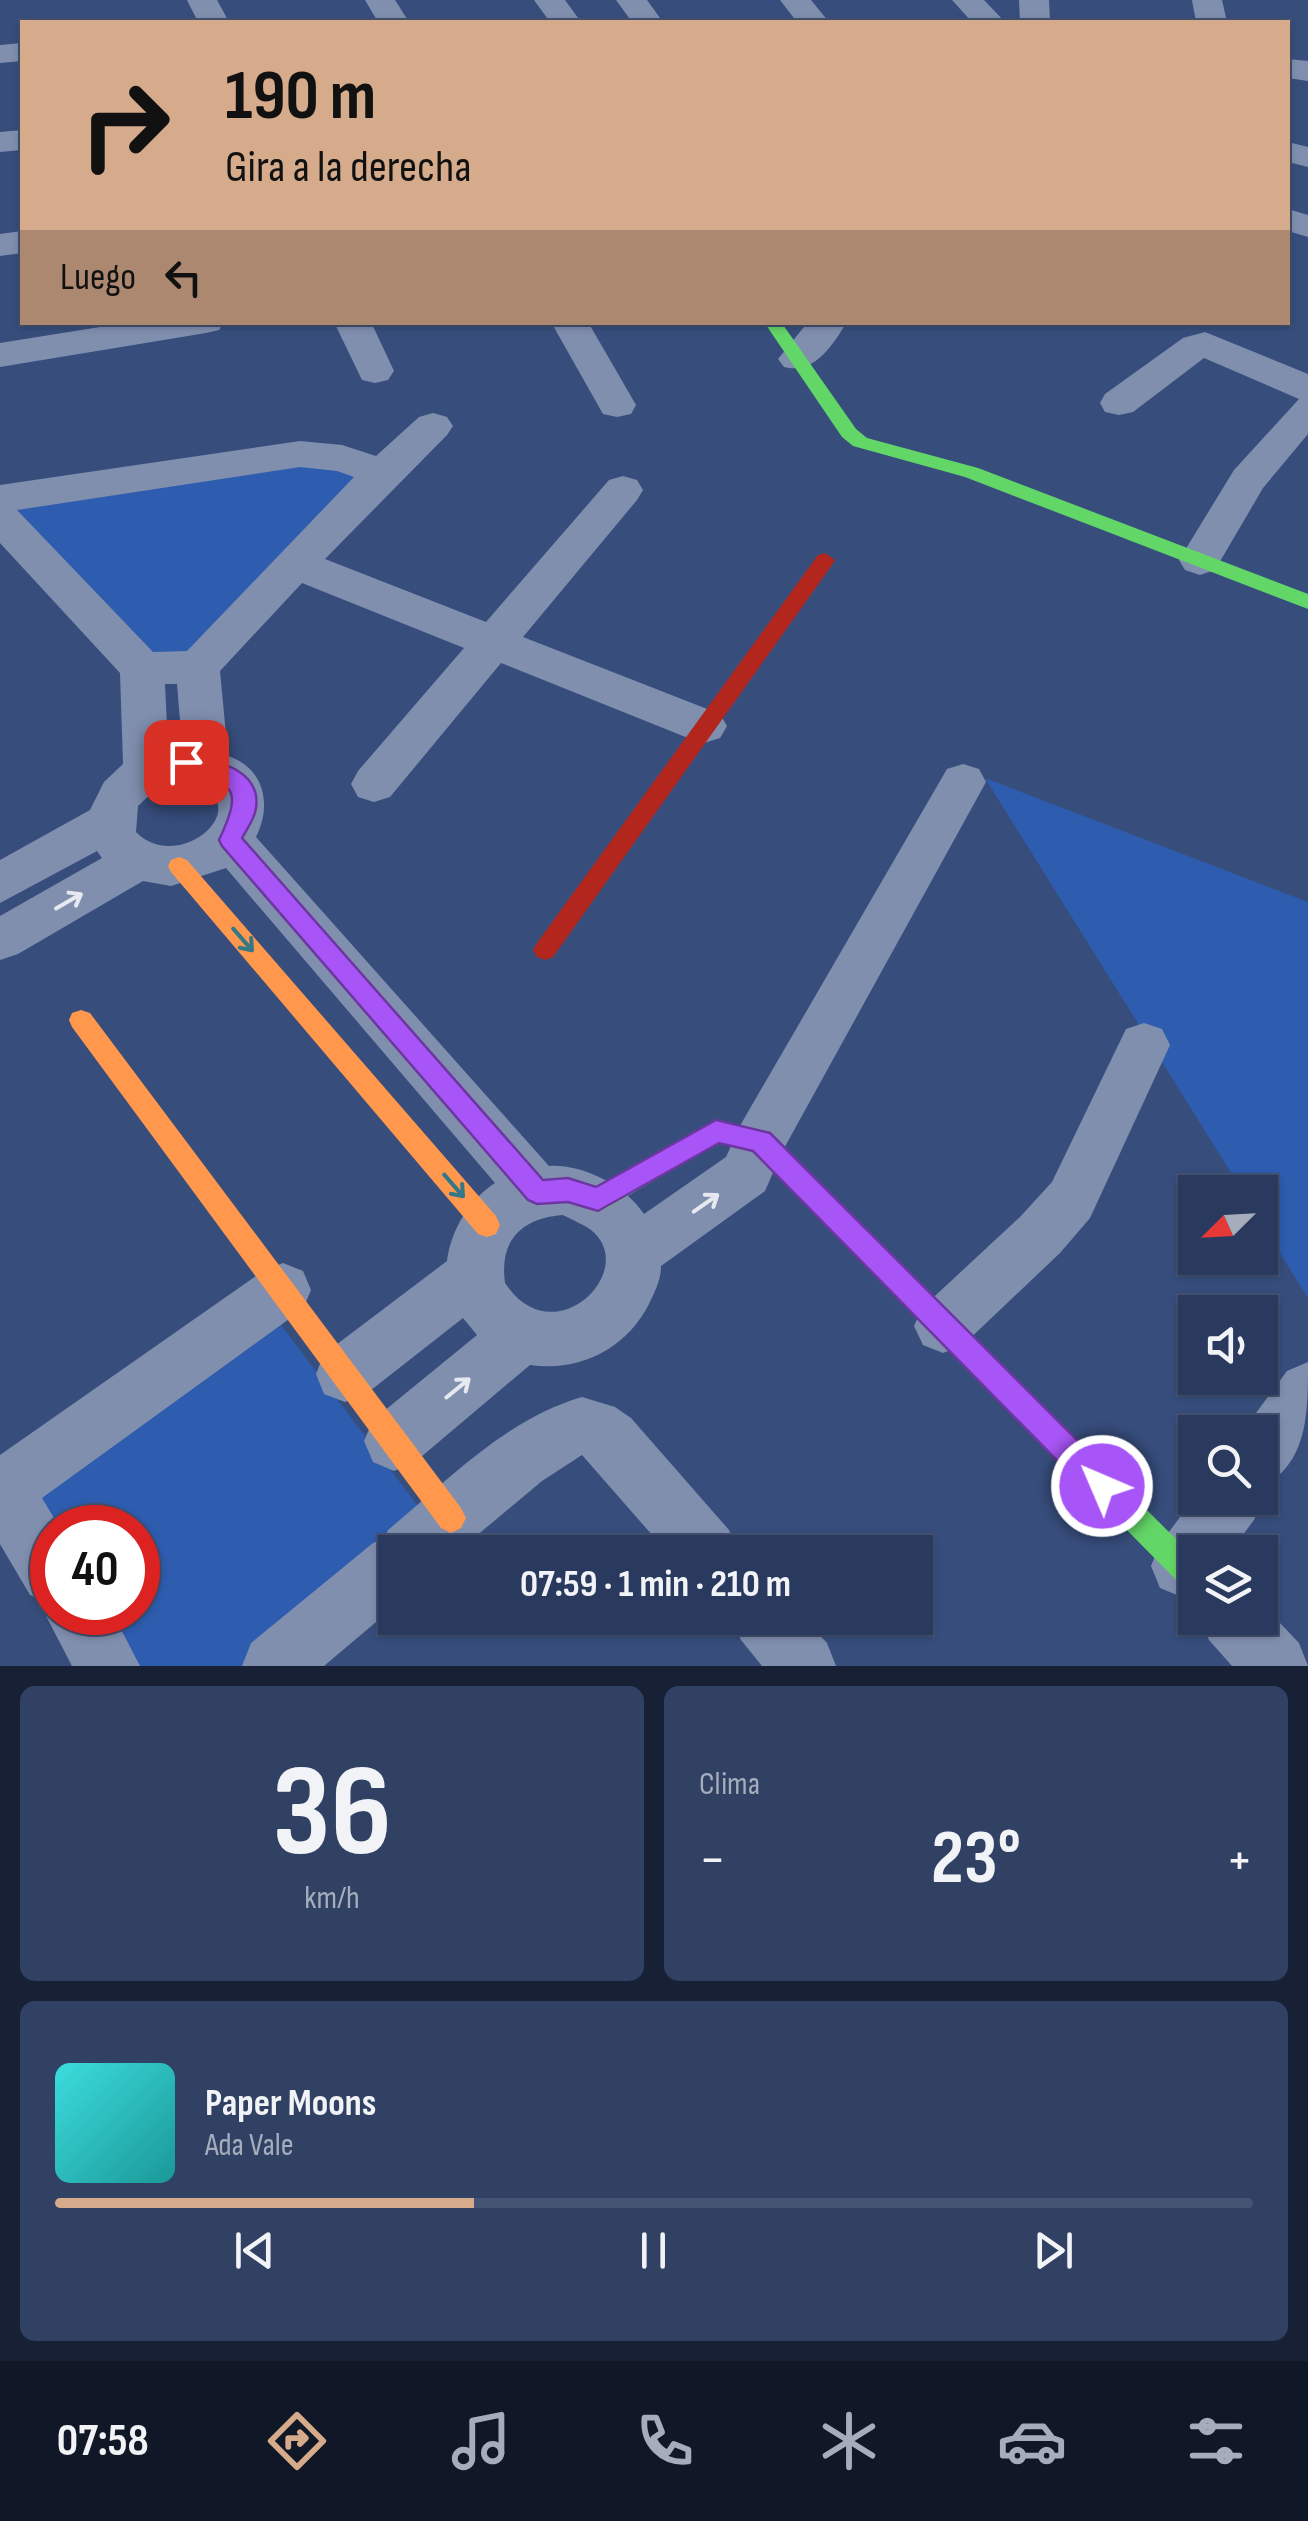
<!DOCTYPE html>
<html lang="es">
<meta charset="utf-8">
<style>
body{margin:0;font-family:"Sofia Sans Condensed",sans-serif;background:#314164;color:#f1f3f6;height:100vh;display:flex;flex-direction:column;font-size:38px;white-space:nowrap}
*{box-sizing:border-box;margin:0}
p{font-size:32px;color:#a5adbc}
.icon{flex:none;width:55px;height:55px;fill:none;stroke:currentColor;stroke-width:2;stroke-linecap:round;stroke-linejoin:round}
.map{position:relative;height:1666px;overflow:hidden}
.drawer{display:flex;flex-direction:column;gap:20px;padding:20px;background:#172034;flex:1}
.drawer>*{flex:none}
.top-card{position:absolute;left:20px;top:20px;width:1270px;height:305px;border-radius:0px;box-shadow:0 2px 8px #0004,0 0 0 2px #455473;background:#d6ab8b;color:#111;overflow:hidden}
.needle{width:65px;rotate:246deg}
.fabs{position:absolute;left:1178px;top:1175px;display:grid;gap:20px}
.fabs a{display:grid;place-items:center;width:100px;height:100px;border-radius:0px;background:#293a5e;box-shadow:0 2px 8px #0004,0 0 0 2px #455473;font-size:50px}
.speed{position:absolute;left:30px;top:1505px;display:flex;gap:20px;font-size:50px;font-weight:700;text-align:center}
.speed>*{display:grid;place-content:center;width:130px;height:130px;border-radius:50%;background:#293a5e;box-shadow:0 2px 8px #0004,0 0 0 2px #455473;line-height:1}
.speed .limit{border:15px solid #d22;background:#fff;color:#111}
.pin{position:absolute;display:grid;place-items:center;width:85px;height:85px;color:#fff;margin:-42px;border-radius:20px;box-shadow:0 5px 15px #0006}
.me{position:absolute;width:110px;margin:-55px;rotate:315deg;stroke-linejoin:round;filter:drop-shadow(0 0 8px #0008)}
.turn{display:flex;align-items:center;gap:35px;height:210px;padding:0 40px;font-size:45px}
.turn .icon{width:130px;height:130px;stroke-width:2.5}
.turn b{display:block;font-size:70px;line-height:85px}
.then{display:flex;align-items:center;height:95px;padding:0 40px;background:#0003;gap:20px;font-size:38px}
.big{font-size:75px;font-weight:700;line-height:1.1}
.drawer .tile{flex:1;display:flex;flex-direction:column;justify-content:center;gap:15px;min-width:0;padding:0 35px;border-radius:15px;background:#314164}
.drawer .dial{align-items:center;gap:0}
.dial b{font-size:130px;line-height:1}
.song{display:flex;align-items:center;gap:30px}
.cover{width:120px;height:120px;border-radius:15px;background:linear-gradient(135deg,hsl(180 70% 55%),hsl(180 70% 35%))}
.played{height:10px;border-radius:5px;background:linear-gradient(90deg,#d6ab8b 35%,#455473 35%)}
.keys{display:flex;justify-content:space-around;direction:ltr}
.heat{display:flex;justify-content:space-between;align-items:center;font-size:55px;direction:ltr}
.drawer .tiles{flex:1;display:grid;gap:20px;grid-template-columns:1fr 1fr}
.tile:last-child{grid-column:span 2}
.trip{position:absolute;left:378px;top:1535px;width:555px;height:100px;border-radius:0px;background:#293a5e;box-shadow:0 2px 8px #0004,0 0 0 2px #455473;font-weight:700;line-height:100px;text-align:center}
.tabs{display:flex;height:160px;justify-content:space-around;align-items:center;background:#101726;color:#a5adbc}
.tabs .icon{width:70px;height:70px}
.tabs .on{color:#d6ab8b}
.tabs b{font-size:45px;color:#f1f3f6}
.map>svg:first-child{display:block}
.green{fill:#2e5caf}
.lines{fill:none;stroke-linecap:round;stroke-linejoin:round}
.street{fill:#818faf;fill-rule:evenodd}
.fast{fill:#63d668;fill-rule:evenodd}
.slow{fill:#ff974d;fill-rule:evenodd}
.jam{fill:#b3261e;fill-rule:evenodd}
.oneway{stroke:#e6e9ef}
.oneway2{stroke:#347788}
.route{fill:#a855f7;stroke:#6d37a1;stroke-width:2.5}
</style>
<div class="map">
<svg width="1308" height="1666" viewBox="0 0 1308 1666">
<rect width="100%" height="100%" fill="#374e7d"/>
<path class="green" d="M309,463l51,11 -165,183 -47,4 -137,-156z
M985,778l323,124v396l-48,-77v-29h-17z
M278,1321l149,197 -174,148h-119l-33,-53 37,-1v-84h-86v5l-25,-42z"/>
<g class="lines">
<path class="street" d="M187,0h30l12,22h-31z
M365,0h30l14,22h-31z
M534,0h31l16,22h-31z
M616,0h31l16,22h-31z
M780,0h31l18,22h-32z
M952,0h32l21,22h-33z
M1019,0h30l1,22h-30z
M1192,0h30l5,22h-31z
M22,43v18l-22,2v-18z
M1288,59l20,2v20l-20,-3z
M22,130v20l-22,2v-20z
M1288,142l20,5v20l-20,-5z
M1288,209l20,6v22l-20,-6z
M22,231v22l-22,3v-22z
M131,322h93l-5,8 -13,3 -206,34v-24z
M334,322h37l23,49 -6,9 -13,3 -13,-3z
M551,322h37l48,83 -5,9 -14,3 -14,-3z
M808,322h39c-15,24 -33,53 -63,45l-6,-8z
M1205,332l103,42v60l-45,54 -48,82 -15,5 -15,-5 -6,-10 55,-90 65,-71 -95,-41 -71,54 -14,3 -14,-3 -5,-9 5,-9 78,-56z
M433,413l14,4 6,9 -6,9 -122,124 161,63 123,-142 14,-4 14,4 6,10 -6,10 -114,137 197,77 7,12 -7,12 -16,5 -16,-5 -187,-75 -111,134 -16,5 -16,-5 -7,-13 7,-13 106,-123 -162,-65 -82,88 8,85c37,12 44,50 28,81l293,329c35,-2 76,20 95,48l82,-57 15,-33 206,-355 16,-5 16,5 7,13 -204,370 -17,39 -104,75c0,14 -6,25 -12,38 -23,45 -69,68 -119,61l-115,97 -21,9 -21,-9 -9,-21 9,-21 104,-85 -14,-17 -97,76 -21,8 -21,-8 -8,-20 8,-20 123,-93c4,-31 22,-61 48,-78l-269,-315 -55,18 -28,-5 -125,73 -18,6v-44l102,-58 -5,-7 -97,52v-43l90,-50 14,-28 19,-18 -3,-91 -120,-130v-58l300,-44 42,4 34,11 43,-39zM300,467l37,4 17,6 -167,174 -34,1 -136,-142zM165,684h12l5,61 -14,2zM186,780c79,21 -6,97 -50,52l2,-26 20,-19zM563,1215c9,5 20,9 28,15 50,40 -38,127 -86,53 -6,-42 16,-65 58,-68z
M1144,1023l18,6 8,16 -80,173 -30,35 -97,92 -20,8 -20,-8 -9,-19 9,-19 97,-90 32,-35 74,-153z
M283,1263l20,8 8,19 -8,19 -261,189 18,30h-8v84h60l28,54h-68l-28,-54 4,-9 -18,-8 -30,-51v-89l263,-184z
M1308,1362c0,53 0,102 -48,126v-56h-18l45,-61z
M582,1397l33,10 16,11 98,112 9,22h-71l-85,-97 -40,26 -85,71h-62v54l-71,60h-82l9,-23 122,-100 12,-5 3,-8c59,-49 118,-111 194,-133z
M1260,1492l3,6 -9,22 -24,32h-35v40l-13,5 -22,-9 -9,-22 9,-22 35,-47 65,1z
M1260,1602l39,41 9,23h-76l-23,-26 -10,-22h61z
M731,1618h73l23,25 9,23h-74l-21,-26z"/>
<path class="fast" d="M764,322h17l75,107 11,9 111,30 330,126v15l-343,-132 -112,-31 -11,-9z
M716,1120l53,13 426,425v36l-10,-5 -432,-438 -35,-8 -111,65 -9,4 -9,-4 -4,-8 4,-8z"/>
<path class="slow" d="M179,857l8,3 309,356 4,9 -4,9 -9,3 -9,-3 -307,-362 -3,-6 3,-6z
M81,1010l9,3 371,495 5,10 -5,10 -10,5 -10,-5 -369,-501 -3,-7 3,-7z"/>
<path class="jam" d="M825,553l10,7 -3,5 -279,392 -8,3 -8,-3 -4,-7 4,-7 281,-388z"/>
</g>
<defs><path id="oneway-shaft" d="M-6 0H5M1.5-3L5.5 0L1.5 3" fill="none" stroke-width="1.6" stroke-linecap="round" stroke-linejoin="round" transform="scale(2.5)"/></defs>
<g class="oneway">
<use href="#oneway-shaft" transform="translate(69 901) rotate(-30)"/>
<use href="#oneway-shaft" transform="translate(706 1203) rotate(-35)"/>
<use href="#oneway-shaft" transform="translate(458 1388) rotate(-39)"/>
</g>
<g class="oneway2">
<use href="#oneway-shaft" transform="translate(243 940) rotate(49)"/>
<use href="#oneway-shaft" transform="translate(454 1186) rotate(49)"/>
</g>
<path class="route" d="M186,753c28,7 76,16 70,55 -1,10 -9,21 -14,30l301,342 25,-2 28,9 120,-67 54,13 343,343 4,10 -4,10 -11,5 -10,-5 -339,-345 -34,-8 -121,68 -30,-9 -31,2 -9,-4 -306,-354 -3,-6c27,-57 11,-56 -40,-73l-4,-5 4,-6z"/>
</svg>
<div class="fabs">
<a><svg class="needle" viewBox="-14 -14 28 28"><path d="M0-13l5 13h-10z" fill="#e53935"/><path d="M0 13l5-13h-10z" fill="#a5adbc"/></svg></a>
<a><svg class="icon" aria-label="sound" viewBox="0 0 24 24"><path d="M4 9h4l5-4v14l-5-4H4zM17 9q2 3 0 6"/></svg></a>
<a><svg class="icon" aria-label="search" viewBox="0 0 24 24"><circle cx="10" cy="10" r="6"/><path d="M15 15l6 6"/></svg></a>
<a><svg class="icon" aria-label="layers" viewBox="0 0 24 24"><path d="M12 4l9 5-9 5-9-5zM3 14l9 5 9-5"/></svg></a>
</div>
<div class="speed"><div class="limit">40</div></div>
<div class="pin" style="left:186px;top:762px;background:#d93025"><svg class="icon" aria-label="arrive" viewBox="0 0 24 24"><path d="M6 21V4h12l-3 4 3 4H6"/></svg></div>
<svg class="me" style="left:1102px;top:1486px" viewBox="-20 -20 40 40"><circle r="17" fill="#a855f7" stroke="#fff" stroke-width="3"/><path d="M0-11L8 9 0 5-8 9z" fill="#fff"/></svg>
<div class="trip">07:59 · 1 min · 210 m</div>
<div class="top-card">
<div class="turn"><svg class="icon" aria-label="right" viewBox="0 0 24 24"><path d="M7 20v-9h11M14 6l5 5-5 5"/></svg><div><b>190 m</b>Gira a la derecha</div></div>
<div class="then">Luego<svg class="icon" aria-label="left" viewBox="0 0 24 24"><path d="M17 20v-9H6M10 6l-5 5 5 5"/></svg></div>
</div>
</div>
<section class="drawer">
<div class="tiles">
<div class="tile dial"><b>36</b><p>km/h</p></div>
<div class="tile"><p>Clima</p>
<div class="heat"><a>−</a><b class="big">23°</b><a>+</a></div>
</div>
<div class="tile">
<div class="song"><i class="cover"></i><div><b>Paper Moons</b><p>Ada Vale</p></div></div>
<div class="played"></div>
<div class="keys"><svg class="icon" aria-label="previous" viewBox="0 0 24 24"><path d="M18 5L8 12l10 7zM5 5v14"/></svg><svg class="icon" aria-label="pause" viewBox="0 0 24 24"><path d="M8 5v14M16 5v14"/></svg><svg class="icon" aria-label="next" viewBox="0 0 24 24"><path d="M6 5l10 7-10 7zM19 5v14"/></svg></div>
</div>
</div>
</section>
<nav class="tabs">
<b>07:58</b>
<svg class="icon on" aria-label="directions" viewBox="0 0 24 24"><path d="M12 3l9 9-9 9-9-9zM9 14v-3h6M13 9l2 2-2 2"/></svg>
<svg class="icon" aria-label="music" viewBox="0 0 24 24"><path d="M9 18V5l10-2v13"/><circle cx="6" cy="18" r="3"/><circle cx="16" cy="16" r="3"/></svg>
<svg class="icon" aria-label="phone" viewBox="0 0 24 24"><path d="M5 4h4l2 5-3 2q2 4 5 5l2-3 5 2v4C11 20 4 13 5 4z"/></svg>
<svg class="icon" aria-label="climate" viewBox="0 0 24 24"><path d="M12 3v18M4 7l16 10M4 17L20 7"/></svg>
<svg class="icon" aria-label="car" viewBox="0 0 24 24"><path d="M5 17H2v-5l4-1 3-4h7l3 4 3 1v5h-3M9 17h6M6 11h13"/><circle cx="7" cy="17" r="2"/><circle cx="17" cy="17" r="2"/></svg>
<svg class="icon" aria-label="filters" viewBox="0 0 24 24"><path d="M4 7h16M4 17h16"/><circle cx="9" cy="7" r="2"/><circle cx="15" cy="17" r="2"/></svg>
</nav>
